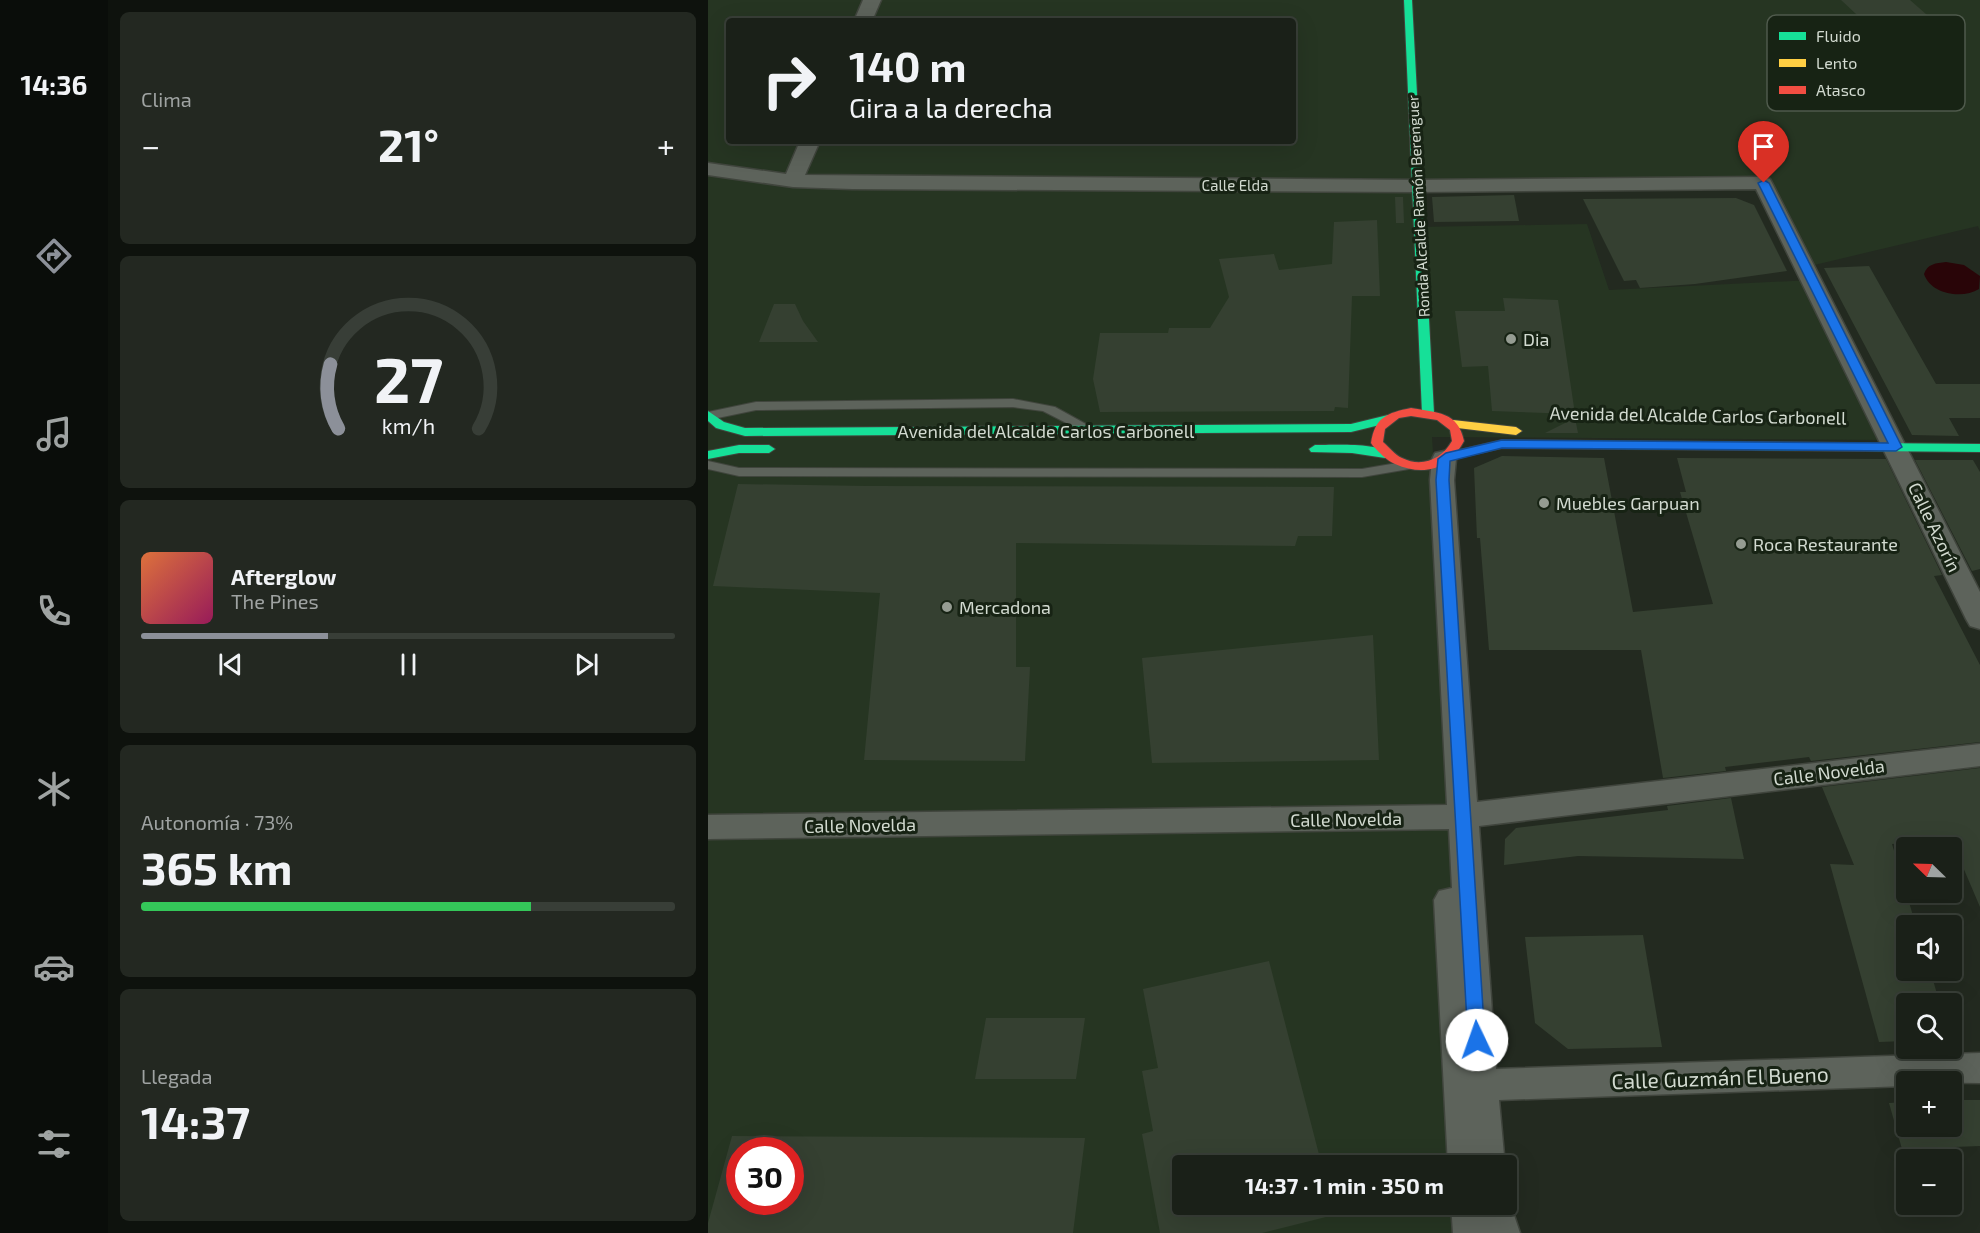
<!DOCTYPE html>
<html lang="es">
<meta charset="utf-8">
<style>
body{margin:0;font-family:"Exo 2",sans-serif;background:#232821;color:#f1f3f6;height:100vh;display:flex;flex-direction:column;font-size:22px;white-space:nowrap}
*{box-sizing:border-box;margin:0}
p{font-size:20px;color:#9fa3a2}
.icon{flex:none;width:33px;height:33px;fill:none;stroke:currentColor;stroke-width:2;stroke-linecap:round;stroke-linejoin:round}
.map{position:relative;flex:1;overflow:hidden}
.details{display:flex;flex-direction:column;gap:12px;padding:12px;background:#0e120d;width:600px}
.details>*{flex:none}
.banner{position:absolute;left:18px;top:18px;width:570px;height:126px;border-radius:6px;box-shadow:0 6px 24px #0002,0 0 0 2px #383e37;background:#1a2018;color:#f1f3f6;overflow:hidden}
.needle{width:39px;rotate:293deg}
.fabs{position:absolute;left:1188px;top:837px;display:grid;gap:12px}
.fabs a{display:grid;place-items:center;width:66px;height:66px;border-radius:6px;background:#1a2018;box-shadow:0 6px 24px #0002,0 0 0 2px #383e37;font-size:30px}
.speed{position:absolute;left:18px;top:1137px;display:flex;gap:12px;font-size:30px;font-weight:700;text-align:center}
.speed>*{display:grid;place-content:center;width:78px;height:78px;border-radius:50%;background:#1a2018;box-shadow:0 6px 24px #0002,0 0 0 2px #383e37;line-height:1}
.speed .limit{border:9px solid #d22;background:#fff;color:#111}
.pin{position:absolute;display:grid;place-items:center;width:51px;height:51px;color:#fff;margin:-62px -26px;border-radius:50% 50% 50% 0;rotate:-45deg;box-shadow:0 0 6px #0007}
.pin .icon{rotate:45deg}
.me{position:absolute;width:66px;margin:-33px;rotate:357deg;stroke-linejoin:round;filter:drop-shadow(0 0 4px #0008)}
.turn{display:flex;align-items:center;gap:21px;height:126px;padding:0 24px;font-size:27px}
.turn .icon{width:78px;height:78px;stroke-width:2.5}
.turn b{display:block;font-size:42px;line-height:51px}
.big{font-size:45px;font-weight:700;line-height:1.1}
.details .tile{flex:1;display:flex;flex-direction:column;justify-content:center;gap:9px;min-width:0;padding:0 21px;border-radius:9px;background:#232821}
.details .dial{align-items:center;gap:0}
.dial svg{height:156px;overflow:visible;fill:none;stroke:#383e37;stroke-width:7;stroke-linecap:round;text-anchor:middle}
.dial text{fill:#f1f3f6;stroke:none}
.song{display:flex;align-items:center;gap:18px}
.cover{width:72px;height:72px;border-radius:9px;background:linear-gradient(135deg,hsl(20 70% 55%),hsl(330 70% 35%))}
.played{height:6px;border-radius:3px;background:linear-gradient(90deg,#8c9099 35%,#383e37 35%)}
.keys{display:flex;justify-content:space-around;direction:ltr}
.heat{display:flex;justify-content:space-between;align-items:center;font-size:33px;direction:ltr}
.charge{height:9px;border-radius:4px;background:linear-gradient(90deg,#34c759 73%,#383e37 0)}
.trip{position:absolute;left:464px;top:1155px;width:345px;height:60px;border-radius:6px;background:#1a2018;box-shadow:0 6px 24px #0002,0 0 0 2px #383e37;font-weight:700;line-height:60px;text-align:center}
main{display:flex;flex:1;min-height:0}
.menu{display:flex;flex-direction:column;width:108px;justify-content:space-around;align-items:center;background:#0a0d0a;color:#9fa3a2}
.menu .icon{width:42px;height:42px}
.menu .selected{color:#8c9099}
.menu b{font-size:27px;color:#f1f3f6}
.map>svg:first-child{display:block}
.built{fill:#263522;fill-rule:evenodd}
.water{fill:#290508}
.building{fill:#354031;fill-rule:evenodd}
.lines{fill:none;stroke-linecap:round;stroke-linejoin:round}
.lane-casing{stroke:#40453d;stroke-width:2}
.street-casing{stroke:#40453d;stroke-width:3}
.fast-casing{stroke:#40453d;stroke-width:2}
.slow-casing{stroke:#40453d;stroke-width:2}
.jam-casing{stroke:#40453d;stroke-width:2}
.lane{fill:#5d635b;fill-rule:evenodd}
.street{fill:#5d635b;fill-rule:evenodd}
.fast{fill:#16e098;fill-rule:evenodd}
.slow{fill:#ffcf43;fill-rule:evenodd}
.jam{fill:#f24e42;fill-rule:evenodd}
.route{fill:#1a73e8;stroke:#114b97;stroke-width:1.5}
.poi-dot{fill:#959c92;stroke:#172314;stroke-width:2}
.labels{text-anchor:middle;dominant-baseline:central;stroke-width:6;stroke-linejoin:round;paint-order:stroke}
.far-street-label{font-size:15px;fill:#d2dad0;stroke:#172314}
.poi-label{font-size:18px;fill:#d2dad0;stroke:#172314;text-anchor:start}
.street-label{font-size:18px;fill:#d2dad0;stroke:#172314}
.near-street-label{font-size:21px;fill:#d2dad0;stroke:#172314}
.key{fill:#172314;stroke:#4f5a4c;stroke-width:1.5}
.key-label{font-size:16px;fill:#d2dad0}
</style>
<main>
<nav class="menu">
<b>14:36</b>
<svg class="icon selected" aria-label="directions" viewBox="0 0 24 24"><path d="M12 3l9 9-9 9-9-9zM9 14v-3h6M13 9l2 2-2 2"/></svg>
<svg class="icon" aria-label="music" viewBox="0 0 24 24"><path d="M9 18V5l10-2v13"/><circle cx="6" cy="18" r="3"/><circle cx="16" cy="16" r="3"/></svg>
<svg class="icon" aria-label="phone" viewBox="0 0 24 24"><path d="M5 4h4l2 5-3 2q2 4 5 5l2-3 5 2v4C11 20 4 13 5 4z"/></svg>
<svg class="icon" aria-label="climate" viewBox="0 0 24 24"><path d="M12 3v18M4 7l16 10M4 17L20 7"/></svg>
<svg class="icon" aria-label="car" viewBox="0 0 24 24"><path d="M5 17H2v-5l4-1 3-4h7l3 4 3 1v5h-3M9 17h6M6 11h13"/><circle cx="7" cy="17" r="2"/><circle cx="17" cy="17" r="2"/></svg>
<svg class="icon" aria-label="filters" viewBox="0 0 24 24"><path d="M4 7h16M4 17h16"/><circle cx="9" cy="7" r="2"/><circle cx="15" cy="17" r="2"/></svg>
</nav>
<section class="details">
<div class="tile"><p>Clima</p>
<div class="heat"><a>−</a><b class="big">21°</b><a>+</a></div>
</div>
<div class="tile dial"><svg viewBox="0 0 100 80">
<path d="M14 69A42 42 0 1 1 86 69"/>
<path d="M14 69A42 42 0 0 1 10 36" stroke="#8c9099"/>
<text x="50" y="56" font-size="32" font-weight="700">27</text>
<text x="50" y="72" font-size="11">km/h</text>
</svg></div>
<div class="tile">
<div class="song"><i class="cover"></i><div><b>Afterglow</b><p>The Pines</p></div></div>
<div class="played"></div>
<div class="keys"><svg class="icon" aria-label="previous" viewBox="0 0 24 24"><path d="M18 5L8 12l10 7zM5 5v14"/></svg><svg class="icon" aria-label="pause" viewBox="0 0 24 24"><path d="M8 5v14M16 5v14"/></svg><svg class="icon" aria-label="next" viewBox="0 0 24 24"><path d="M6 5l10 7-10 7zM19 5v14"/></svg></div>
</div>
<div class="tile"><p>Autonomía · 73%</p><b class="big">365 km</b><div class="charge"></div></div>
<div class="tile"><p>Llegada</p><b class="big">14:37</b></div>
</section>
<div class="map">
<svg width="1272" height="1233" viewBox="0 0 1272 1233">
<rect width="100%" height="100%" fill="#232a20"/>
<path class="built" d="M0,0h1272v231l-2,-5 -172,41 -43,-84 -346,3 2,41 168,-3 22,66 203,-10 81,160 -461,-3 47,728 -297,1v38l299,1 2,28h-775zM21,21h564v120h-564zM32,1150h50v52h-50z"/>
<path class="water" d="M1238,262l18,3 16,11 -1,13c-16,10 -48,6 -55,-15 3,-10 12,-11 22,-12z"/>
<path class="building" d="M1133,0h69l50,44 -61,10z
M806,195l5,26 -85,1 -2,-25z
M687,197h8l1,26h-8z
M1028,198l18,7 33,66 -92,13 -55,4 -4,-8 -12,1 -41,-82z
M669,220l3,76h-28l-4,112 -13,-1 -1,4 -234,1 -7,-33 7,-46h68l1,-5h41l19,-31 -10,-38 55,-5 5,16 53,-6 2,-42z
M1161,266l67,118h44v34h-31l10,18 -47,-1 -88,-167z
M795,298l55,2 17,114 -83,-3 -4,-45 -26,1 -7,-56h50z
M66,304h21l8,17 15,21h-59z
M867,418l3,15h-33z
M794,456l102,2 29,154 80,-8 -33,-112h6l-9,-34 209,1 56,116 -8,1 46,89v77l-169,19 -2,-4 -84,10 1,4 -63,7 -22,-128h-152l-9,-112h-3l-3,-70z
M1207,460h58l7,12v97l-8,2z
M30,484l129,2 467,1 -2,49h-34l-3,10 -279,-3v124h14l-5,94 -161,-1 16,-167 -167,-7z
M665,635l6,125 -227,3 -10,-105z
M1272,768v139l-29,-68 -59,5 24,82h-10v44h24l10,34h-34v37l-27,1 -49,-178 24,1 -32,-78z
M1023,798l13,61 -166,-3 -74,9 1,-26 11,-11 152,-18 -1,-4z
M935,935l19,112 -94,2 -33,-26 -10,-86z
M561,961l53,205h-140v38h150l2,11 -72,18h-102l-18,-99 11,-3 -11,-60 16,-3 -15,-79z
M278,1018h99l-9,61h-101z
M1244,1100h28v46l-78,3 -13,-46 17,-1v24h46z
M24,1136l353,2 -12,95h-365v-10zM32,1150h50v52h-50z"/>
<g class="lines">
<defs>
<path id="lane" d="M305,399l42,8 38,21 -2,3 -13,-2 -35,-18 -30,-4 -257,3 -48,10v-8l48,-10z
M0,461l31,7 623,1 47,-8 6,4 -6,4 -47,8 -623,-1 -31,-7z"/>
<path id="street" d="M155,0h18l-9,21h-18z
M92,141h20l-15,34 612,5 346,-3 7,2 210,413v37l-10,-3 -4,-7 -210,-430 -339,3 -565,-3 -59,-2 -85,-12v-12l78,11z
M736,451l9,2 3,6 -2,21 23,322 503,-58v22l-501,60 17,243 484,-16v30l-74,-1v4l-407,14 6,66h-57l-14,-266 5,-9 13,-3 -3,-59 -741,10v-24l739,-10 -17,-325 2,-21 3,-6z
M798,1191l14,42h-67l-2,-29h55z"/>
<path id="fast" d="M696,0h8l22,413 -6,4 -6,-4z
M0,411l16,11 21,6 606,-4 37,-9 6,4 -2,3 -41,10 -606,4 -29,-8 -8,-7z
M794,440l478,4v8l-478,-4 -52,12 -6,-4 2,-3z
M31,445h30l6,4 -6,4h-30l-31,6v-8z
M607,445c17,0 64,-3 76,9l-6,4 -33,-5 -41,-1 -2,-3z"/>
<path id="slow" d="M745,420l63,7 6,4 -6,4 -67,-8 -2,-3 2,-3z"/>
<path id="jam" d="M703,408c26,5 47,3 53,33 -15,28 -39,36 -69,23 -8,-3 -16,-12 -22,-18l-2,-3c4,-26 16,-30 40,-35zM703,416l26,4 13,10 2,11c-10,18 -30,27 -50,17 -7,-3 -13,-11 -19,-16l2,-13 14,-11z"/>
</defs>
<use href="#lane" class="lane-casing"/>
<use href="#street" class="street-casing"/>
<use href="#fast" class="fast-casing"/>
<use href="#slow" class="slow-casing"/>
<use href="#jam" class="jam-casing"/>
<use href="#lane" class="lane"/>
<use href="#street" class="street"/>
<use href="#fast" class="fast"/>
<use href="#slow" class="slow"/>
<use href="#jam" class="jam"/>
</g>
<path class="route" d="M1056,180l5,3 133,264 -6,4 -394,-3 -52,13 -1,19 36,560 -2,5 -6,3 -6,-3 -3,-5 -32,-560 2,-21 8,-6 56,-13 386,3 -130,-260z"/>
<g class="poi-dot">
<circle cx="803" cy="339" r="6"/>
<circle cx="836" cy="503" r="6"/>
<circle cx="1033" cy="544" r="6"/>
<circle cx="239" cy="607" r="6"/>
</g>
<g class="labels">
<g class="far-street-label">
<text x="527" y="185">Calle Elda</text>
<text transform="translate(710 206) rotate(-93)">Ronda Alcalde Ramón Berenguer</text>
</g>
<g class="poi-label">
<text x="815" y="339">Dia</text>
<text x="848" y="503">Muebles Garpuan</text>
<text x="1045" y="544">Roca Restaurante</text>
<text x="251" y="607">Mercadona</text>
</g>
<g class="street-label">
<text transform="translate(990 415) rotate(1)">Avenida del Alcalde Carlos Carbonell</text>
<text x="338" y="431">Avenida del Alcalde Carlos Carbonell</text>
<text transform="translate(1227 527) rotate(64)">Calle Azorín</text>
<text transform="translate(1121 772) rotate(-7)">Calle Novelda</text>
<text transform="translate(638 819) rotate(-1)">Calle Novelda</text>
<text transform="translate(152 825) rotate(-1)">Calle Novelda</text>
</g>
<g class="near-street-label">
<text transform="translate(1012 1077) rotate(-2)">Calle Guzmán El Bueno</text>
</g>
</g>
<rect x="1059" y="15" width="198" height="96" rx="9" class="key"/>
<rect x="1071" y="32" width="27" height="8" fill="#16e098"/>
<rect x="1071" y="59" width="27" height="8" fill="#ffcf43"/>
<rect x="1071" y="86" width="27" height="8" fill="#f24e42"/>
<g class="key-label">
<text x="1108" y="42">Fluido</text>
<text x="1108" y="69">Lento</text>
<text x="1108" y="96">Atasco</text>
</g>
</svg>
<div class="fabs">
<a><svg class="needle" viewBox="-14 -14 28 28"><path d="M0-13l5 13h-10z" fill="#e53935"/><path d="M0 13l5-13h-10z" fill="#9fa3a2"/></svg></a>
<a><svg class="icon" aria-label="sound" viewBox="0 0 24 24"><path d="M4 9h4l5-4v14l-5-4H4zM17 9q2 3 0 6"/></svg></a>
<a><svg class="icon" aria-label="search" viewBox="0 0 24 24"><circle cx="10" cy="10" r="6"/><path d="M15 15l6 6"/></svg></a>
<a>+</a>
<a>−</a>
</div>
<div class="speed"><div class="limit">30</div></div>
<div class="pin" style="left:1056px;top:183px;background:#d93025"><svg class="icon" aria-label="arrive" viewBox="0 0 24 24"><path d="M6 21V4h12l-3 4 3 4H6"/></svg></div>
<svg class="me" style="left:769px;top:1040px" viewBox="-20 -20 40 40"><circle r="19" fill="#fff"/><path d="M0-13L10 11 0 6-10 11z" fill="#1a73e8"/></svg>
<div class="trip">14:37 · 1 min · 350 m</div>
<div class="banner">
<div class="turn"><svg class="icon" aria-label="right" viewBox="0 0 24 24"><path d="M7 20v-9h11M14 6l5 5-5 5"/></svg><div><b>140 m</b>Gira a la derecha</div></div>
</div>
</div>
</main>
